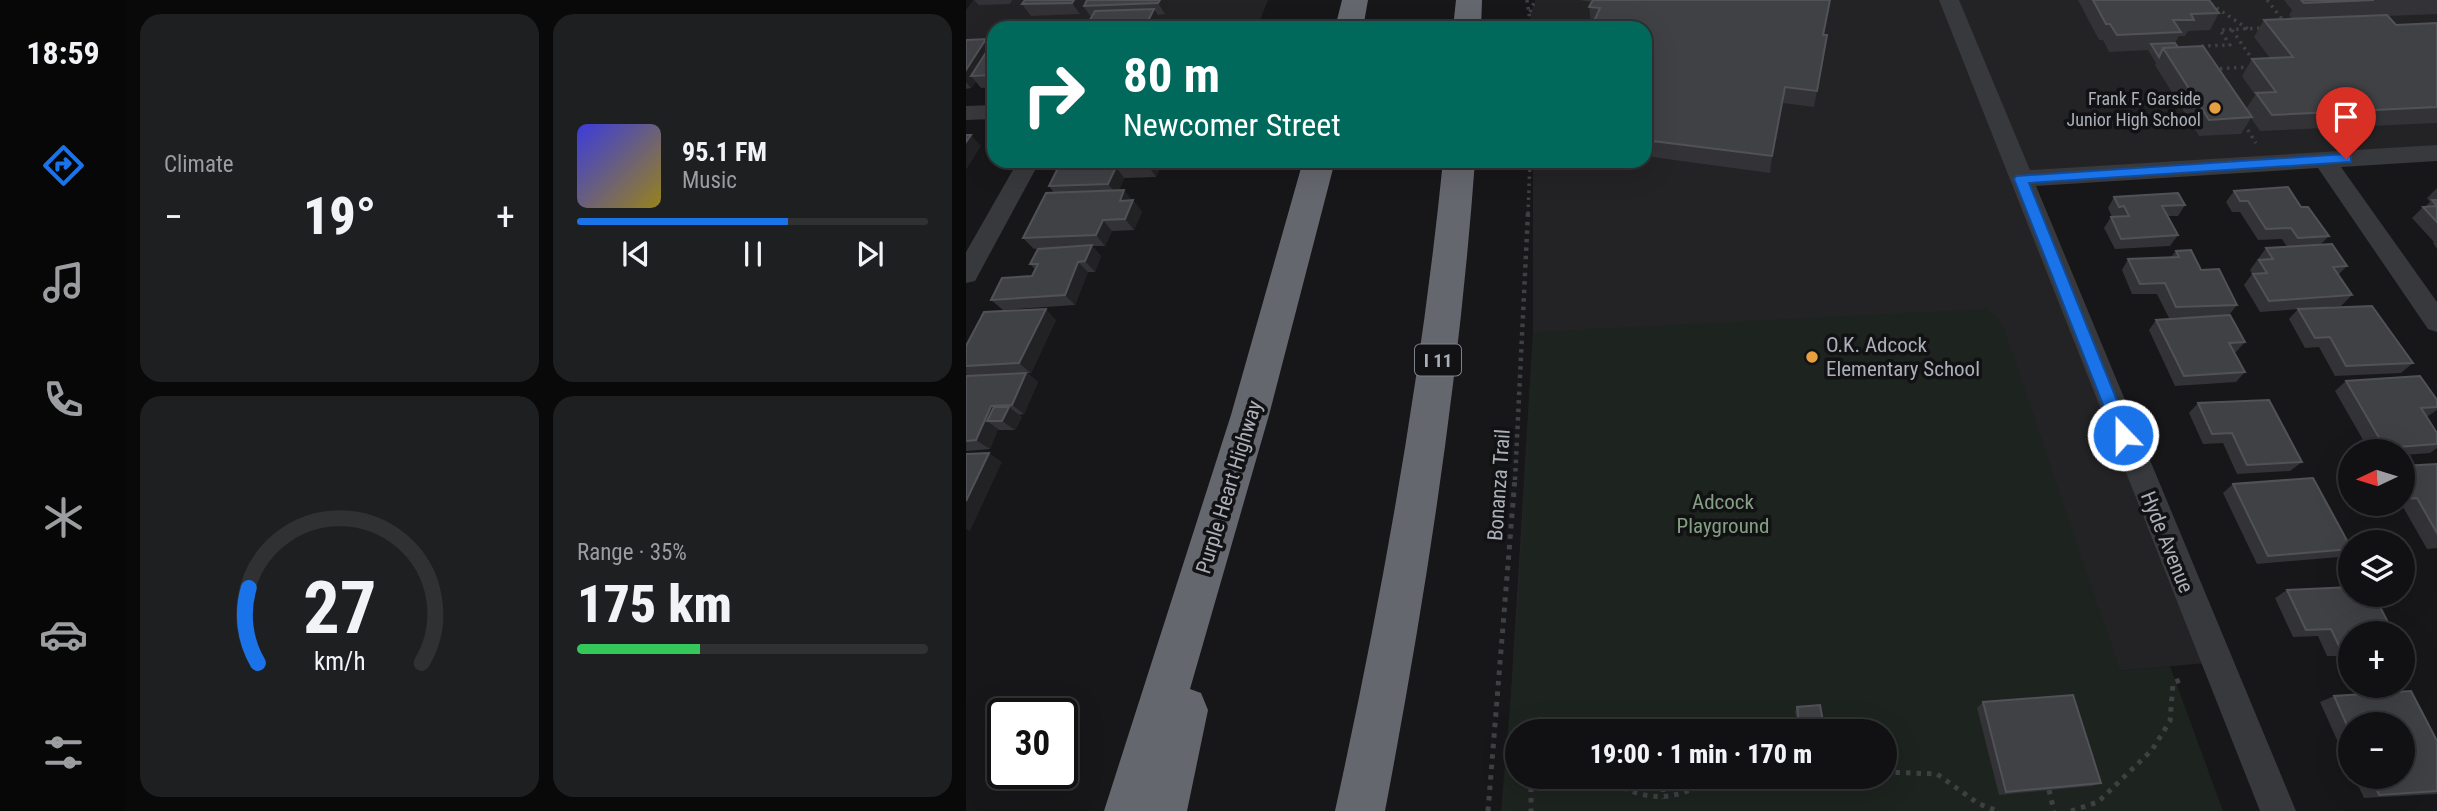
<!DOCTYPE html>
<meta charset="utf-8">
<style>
body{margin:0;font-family:"Roboto Condensed",sans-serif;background:#1e1f21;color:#f1f3f6;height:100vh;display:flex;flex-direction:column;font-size:26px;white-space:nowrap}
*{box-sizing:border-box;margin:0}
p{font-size:23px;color:#9c9da0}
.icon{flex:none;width:38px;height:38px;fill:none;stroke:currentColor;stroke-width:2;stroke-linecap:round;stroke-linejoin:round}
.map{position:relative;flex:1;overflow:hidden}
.sheet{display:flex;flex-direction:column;gap:14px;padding:14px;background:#09090a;width:840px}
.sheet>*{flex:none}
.top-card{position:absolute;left:21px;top:21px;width:665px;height:147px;border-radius:21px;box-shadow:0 7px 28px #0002,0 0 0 2px #303133;background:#00695c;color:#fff;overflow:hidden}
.needle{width:46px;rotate:266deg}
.tools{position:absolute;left:1372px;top:439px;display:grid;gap:14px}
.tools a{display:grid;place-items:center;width:77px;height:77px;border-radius:50%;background:#111113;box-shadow:0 7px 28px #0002,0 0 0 2px #303133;font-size:35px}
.speed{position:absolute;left:21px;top:698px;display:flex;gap:14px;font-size:35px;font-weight:700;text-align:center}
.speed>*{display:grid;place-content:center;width:91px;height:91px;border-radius:50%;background:#111113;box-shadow:0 7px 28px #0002,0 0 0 2px #303133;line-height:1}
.speed .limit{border:4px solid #111;border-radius:10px;background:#fff;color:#111}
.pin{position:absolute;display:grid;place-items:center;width:60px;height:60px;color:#fff;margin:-72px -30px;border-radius:50% 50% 50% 0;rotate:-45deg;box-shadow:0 0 7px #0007}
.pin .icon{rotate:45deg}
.me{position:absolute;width:77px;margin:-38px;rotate:338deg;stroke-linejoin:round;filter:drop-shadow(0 0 5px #0008)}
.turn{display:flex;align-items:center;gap:24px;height:147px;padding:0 21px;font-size:32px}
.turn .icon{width:91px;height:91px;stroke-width:2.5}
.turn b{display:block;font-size:49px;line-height:60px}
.big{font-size:52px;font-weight:800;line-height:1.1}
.sheet .card{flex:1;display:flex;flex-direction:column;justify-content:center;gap:10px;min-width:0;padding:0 24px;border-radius:21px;background:#1e1f21}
.sheet .dial{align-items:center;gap:0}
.dial svg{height:182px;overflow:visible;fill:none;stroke:#303133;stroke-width:7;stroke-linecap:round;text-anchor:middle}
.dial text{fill:#f1f3f6;stroke:none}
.song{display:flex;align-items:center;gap:21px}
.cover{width:84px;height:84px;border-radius:10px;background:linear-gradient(135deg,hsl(240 70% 55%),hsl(50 70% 35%))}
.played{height:7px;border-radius:4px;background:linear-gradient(90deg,#1a73e8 60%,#303133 60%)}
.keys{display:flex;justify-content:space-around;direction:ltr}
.heat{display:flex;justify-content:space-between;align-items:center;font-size:38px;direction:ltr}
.charge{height:10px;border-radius:5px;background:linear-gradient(90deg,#34c759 35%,#303133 0)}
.sheet .tiles{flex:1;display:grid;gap:14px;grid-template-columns:repeat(2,1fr)}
.trip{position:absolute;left:539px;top:719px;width:392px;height:70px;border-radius:35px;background:#111113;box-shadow:0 7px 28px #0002,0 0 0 2px #303133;font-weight:800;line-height:70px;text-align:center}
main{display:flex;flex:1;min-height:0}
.menu{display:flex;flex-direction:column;width:126px;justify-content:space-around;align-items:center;background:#070708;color:#9c9da0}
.menu .icon{width:49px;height:49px}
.menu .on{color:#1a73e8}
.menu b{font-size:32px;color:#f1f3f6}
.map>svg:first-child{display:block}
.built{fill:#232326}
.green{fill:#1d231e;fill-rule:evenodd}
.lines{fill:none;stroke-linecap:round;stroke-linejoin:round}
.path-far2{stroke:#3e4044;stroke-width:3.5;stroke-dasharray:2.5 4.5;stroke-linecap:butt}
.path-far1{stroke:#3e4044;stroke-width:4.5;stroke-dasharray:3.5 5;stroke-linecap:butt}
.path{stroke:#3e4044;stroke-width:5;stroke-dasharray:4.5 6;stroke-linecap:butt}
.street{fill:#38393d;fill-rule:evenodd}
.highway{fill:#64686e;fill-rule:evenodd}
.wall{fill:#333337}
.shaded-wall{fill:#222225}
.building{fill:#404145;stroke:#505257;stroke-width:2}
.route{fill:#1a73e8;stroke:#114b97;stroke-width:2}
.poi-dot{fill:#e7a041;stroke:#121214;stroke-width:2.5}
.labels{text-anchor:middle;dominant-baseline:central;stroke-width:7;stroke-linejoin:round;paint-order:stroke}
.far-poi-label{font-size:18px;fill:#aaafb8;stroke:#121214;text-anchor:end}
.shield{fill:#121214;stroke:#7c8087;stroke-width:2}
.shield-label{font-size:19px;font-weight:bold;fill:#aaafb8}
.poi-label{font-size:21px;fill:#aaafb8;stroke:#121214;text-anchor:start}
.street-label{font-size:21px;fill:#aaafb8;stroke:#121214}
.park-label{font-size:21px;fill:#83a182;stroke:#121214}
</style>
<main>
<nav class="menu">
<b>18:59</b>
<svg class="icon on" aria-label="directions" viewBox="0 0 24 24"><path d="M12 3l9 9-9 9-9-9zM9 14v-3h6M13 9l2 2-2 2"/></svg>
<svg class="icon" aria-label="music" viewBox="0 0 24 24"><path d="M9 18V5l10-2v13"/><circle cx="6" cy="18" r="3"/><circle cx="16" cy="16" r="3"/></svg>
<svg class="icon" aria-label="phone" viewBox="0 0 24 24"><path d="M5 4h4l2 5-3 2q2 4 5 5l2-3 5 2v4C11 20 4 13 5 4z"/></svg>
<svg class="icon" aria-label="climate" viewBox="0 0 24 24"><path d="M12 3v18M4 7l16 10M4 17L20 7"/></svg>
<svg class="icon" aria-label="car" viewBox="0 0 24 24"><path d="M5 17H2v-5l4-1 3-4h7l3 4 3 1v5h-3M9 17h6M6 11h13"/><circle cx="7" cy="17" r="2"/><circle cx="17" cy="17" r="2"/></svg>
<svg class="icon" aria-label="filters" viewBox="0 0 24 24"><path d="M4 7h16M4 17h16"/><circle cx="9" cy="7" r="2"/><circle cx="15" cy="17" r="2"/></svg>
</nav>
<section class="sheet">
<div class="tiles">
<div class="card"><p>Climate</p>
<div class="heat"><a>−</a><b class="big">19°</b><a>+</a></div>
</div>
<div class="card">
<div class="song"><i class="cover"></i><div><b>95.1 FM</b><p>Music</p></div></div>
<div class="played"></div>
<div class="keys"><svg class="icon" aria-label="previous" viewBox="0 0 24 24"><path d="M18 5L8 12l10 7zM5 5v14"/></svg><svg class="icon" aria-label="pause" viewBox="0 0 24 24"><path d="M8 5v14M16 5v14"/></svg><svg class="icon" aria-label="next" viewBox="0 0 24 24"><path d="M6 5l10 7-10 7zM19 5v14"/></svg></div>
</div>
<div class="card dial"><svg viewBox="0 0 100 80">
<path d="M14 69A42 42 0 1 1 86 69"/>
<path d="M14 69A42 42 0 0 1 10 36" stroke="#1a73e8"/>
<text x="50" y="56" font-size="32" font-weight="700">27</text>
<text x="50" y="72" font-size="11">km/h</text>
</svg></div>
<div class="card"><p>Range · 35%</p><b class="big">175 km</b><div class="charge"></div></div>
</div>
</section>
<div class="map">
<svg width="1471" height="811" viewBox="0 0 1471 811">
<rect width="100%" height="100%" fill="#171719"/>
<path class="built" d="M7,0h295l-11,28h-263v14l-28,1v-33z
M569,0h902v153l-416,26 196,483 -708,65 24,-395v-171h112v-133h-114l-1,-14z"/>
<path class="green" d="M1020,309l11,8 9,17 114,337 50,-5 53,145h-722l17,-198 15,-281zM551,732h368v45h-368z"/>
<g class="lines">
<path class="path-far2" d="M561,0l4,28
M1239,0l43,29
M1301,0l19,24
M564,12l5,-12
M1266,30l23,33
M1237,51l-3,-5 30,-1 -10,-15 45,-2
M1247,69l37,-2
M1278,124l12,19
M562,214l2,-53"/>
<path class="path-far1" d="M549,480l13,-268"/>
<path class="path" d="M919,772l52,2 42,30 19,7
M565,777v34
M639,777c39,26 70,26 109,0
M696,777l2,22
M1083,790l5,21
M522,811l27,-333
M1105,811l27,-9 54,-52 18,-29 3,-38 7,-3"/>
<path class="street" d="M973,0h20l71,170 407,-25v16l-96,6 96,135v30l-9,-3 -110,-161 -282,18 260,625h-36z
M28,105v14l-28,1v-14z
M52,161h22l-65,120 -9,2v-31z"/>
<path class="highway" d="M376,0h26l-5,28h-28z
M490,0h26l-1,28h-28z
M337,161h32l-66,254 -79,274 11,4 7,17 -21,101h-83l127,-396z
M477,161h32c-16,219 -49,434 -90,650h-50c47,-215 86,-431 108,-650z"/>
</g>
<path class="wall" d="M8,0h38l-2,4 -31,1z
M59,0h147l-7,14 -8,1 4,5 -4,8h-68l-2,-3 4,-8 -7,-10 -4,7 -49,2 -9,-12z
M613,0h251l-6,35h3l-2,17 -11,55 -31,-4 -13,70 -125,-17v-128l-54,-5 -2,-16 3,-5z
M1112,0h131l10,13 -9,17 -22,1 -3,5h-6l-4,7 3,4 68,62 9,-14 -13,-19 10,-17 18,-1 -16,-21 10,-17 29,-1 -4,-4 3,-5 -8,-10h153v14l-49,2 8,9 41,-2v100l-177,8 -9,-13 -10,16 -42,2 -44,-71 1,-2 -8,-13 -39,2 -6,-12h-4z
M20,39l5,6 3,-5v47l-13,1 -5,-6 -5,6 -5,1v-49z
M196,161l-6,16 -32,1 -5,12 14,10 9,12 -8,18 -22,1 -7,15h-13l9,10 -6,16h-7l-13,33 -72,5 -12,-10 41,-24 3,-7 -5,-5 18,-16 -14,1 -11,-11 31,-45 -5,-7 16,-18z
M1471,188v61l-4,-6 1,-1 -22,-24 11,-11 3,-1 4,-4 -3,-4z
M1268,191l67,16 28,29 -8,8 26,22 -9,9 14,20 -11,11 -81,6 -16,-27 8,-11 -2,-4 16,-22 21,-1 -5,-8 -24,1 -18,-28h-8l-6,-10z
M1148,197l71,8 -7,11h-11l11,19 -8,11 -55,3 -11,-21 7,-11h1l-4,-9z
M1210,251l25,19 36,35 -8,10 16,27 -9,10h-2l11,20 -9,10 -61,4 -26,-56 7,-10 64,-4 -51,2 -12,-24h-25l-10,-24 6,-11 43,-2z
M1332,309l115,54 -12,10 -66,3 -16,-29 -14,1 -16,-29z
M90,320l-25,53h-4l11,9 -14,32 -5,1 3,2 -7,13h-16l-1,-1 -8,20 -24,2v-75h2l-2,-2v-28z
M1380,381l91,19v10l-9,6h-2l11,17v15l-7,5 -27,2v-3h-33l-35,-61z
M1232,403l104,59 -12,9 -53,3 -14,-31 -20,1 -14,-31z
M1471,464v84l-10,1 -24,-42h-16l-2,-3h18v-38z
M1267,484l117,62v4l-11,7 -82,7 -34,-71z
M1321,590l63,44v42l-2,1 -10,-21h-11l-9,-20 -25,1 -18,-39z
M1368,696l103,45v53l-73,4 -10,-21h49l-53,-53v45l-30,-67z
M1017,702l118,81 -9,3 -93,9 -22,-87z
M831,707l27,20 -2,5h-24l-3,-20z"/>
<path class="shaded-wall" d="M108,0h15l-9,14 -8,-11z
M194,0h12l-7,14 -7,-11z
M188,9l7,11 -4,8h-7l-3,-5z
M861,35l-2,17 -11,55 3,-16z
M20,39l8,9 -23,28 5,6 -5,6 -5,-6v-12z
M819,87l-2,16 -13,70 2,-17z
M5,135l10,11 -15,24v-28z
M184,161h12l-6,16 -8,-11z
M150,167l8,11 -7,17 -9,-11z
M158,190l9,11h-13z
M167,200l9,12 -8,18 -9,-11z
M137,220l9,11 -7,15 -9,-11z
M126,245l9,11 -6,16 -10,-11z
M112,262l10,10 -13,33 -10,-10z
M80,309l10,11 -25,53 -12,-10z
M60,373l12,9 -14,32 -12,-9z
M25,406l13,10 -17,5 11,8 -8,20 -14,-9z
M43,407l13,10 -7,13 -13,-9z
M23,453l13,9 -32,69 -4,-2v-28z"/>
<path class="building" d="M59,0h49l-2,3 -50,1z
M121,0h73l-2,3 -74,3z
M627,0h237l-7,35h4l-10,56 -32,-4 -13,69 -127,-16v-112h-54l9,-20 -11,-1z
M1127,0h116l10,13 -28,1 3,6h-21l8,12 -64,3 -7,-11h-4z
M1335,0h73l-70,3z
M188,9l-7,14 -60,2 8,-14z
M1421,15l9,10 41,-2v84l-165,8 -16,-22 20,-1 -24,-33 41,-2 -29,-37z
M20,39l-20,31v-30z
M28,40v35l-23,1z
M1209,43l3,4 -15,1 -4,9 -8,-13z
M1237,46l49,71 -43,3 -46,-72z
M0,135h5l-5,7z
M102,161h82l-2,5 -32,1 -8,17 -59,2 9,-18h7z
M1322,187l13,20h7l21,29 -31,2 -7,-10 -25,1 -18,-28h-8l-6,-10z
M158,190l-4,11 13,-1 -8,19 -22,1 -7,15 -73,3 23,-45z
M1212,193l7,12 -23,1 16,29 -57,4 -10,-22 18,-1 -5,-10 -5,1 -5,-10z
M1466,200h5v22l-14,-15 14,-1z
M1366,244l15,22 -14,1 19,28 -83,6 -16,-27 14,-1 -8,-13 14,-1 -7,-11z
M126,245l-7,16 -7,1 -13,33 -74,5 11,-22 30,-2 6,-12h-8l8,-15z
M1225,250l10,20 18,-1 18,36 -61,2 -11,-24 -25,1 -12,-25 51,-2 -3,-6z
M1406,306l41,57 -67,3 -16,-29 -15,1 -17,-29z
M80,309l-27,54 -53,3v-20l18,-34z
M1264,315l15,27 -16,1 16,29 -61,4 -28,-56z
M60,373l-14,32 -21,1 -15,34 -10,1v-65z
M1454,376l17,24v7l-16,1 16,25v11l-52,4 -39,-67z
M1303,400l33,62 -55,3 -15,-32 -20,1 -14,-31z
M28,407h15l-7,14h-15z
M23,453l-23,48v-47z
M1471,464v69l-20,-35 -14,1v-33z
M1347,478l37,68v3l-82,7 -35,-72z
M1384,587v8h24l20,39h-44v16h-9l-10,-21 -25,1 -19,-40z
M1437,649l9,19h-9z
M1445,691l26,50v50l-58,4 -8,-18h32v-53h-53v8l-16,-36z
M1107,695l28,88 -95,9 -23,-90z
M854,705l4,22 -24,3 -3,-23z"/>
<path class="route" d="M1380,154l5,2v6l-322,21 102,252 -2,5h-12l-103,-261 2,-3z"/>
<g class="poi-dot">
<circle cx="1249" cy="108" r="7"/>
<circle cx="846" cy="357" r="7"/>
</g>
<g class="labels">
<g class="far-poi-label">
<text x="1235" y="98">Frank F. Garside<tspan x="1235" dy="21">Junior High School</tspan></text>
</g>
<rect class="shield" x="449" y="344.5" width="46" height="31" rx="5"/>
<g class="shield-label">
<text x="472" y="360">I 11</text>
</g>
<g class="poi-label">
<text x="860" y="345">O.K. Adcock<tspan x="860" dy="24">Elementary School</tspan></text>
</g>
<g class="street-label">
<text transform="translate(533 485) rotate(-86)">Bonanza Trail</text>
<text transform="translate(263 487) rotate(-73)">Purple Heart Highway</text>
<text transform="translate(1201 542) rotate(68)">Hyde Avenue</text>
</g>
<g class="park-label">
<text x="757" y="502">Adcock<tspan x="757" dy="24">Playground</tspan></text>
</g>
</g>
</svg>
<div class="tools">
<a><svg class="needle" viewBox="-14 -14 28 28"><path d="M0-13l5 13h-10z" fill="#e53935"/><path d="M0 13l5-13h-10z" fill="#9c9da0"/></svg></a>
<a><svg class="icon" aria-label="layers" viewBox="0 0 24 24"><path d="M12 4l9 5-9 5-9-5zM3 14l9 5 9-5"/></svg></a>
<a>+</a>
<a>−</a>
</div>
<div class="speed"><div class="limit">30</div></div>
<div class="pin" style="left:1380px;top:159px;background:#d93025"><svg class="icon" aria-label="arrive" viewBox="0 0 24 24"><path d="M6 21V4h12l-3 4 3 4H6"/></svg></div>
<svg class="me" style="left:1157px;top:435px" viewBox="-20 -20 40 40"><circle r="17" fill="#1a73e8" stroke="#fff" stroke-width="3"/><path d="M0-11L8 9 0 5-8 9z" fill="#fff"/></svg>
<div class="trip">19:00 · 1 min · 170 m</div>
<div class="top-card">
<div class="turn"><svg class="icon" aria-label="right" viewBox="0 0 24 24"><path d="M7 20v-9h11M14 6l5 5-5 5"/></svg><div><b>80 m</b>Newcomer Street</div></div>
</div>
</div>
</main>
